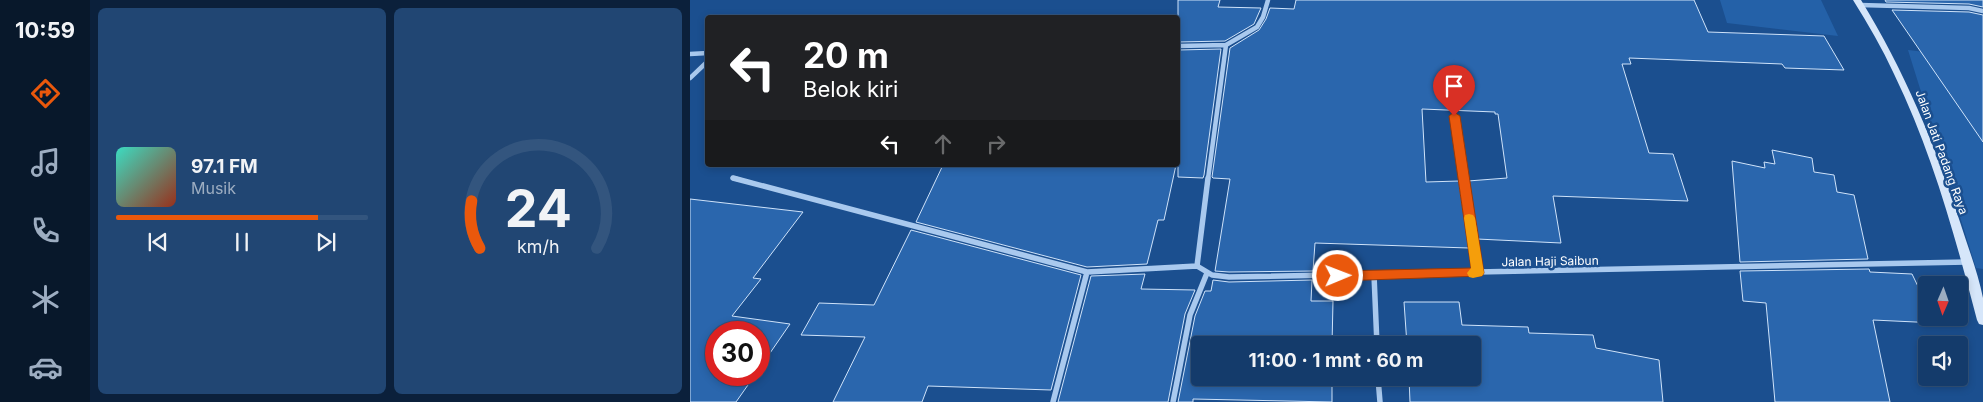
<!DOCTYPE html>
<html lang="id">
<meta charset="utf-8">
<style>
body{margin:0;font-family:Inter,sans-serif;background:#214673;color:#f1f3f6;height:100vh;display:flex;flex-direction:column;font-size:19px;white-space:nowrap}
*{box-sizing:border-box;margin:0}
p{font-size:16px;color:#9dadc1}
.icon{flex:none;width:28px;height:28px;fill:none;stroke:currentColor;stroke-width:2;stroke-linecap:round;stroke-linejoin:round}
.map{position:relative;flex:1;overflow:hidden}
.drawer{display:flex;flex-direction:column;gap:8px;padding:8px;background:#0b203b;width:600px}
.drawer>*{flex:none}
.guide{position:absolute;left:15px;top:15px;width:475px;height:152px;border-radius:5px;box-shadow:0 2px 8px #0003,0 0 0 1px #33557e;background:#202124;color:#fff;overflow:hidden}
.needle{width:32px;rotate:182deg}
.buttons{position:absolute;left:1228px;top:276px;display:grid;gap:10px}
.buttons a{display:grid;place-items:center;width:50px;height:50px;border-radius:5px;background:#143b6b;box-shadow:0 2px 8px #0003,0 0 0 1px #33557e;font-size:25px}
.speed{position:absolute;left:15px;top:321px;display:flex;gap:10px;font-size:25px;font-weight:700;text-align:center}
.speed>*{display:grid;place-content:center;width:65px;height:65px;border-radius:50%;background:#143b6b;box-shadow:0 2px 8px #0003,0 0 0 1px #33557e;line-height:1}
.speed .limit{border:8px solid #d22;background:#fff;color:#111}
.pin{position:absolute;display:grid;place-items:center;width:42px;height:42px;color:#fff;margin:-51px -21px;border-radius:50% 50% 50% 0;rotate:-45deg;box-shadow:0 0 5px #0007}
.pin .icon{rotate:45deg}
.me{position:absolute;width:55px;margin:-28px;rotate:89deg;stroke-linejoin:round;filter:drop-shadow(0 0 4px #0008)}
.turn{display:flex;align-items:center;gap:18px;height:105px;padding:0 15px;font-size:22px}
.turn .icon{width:65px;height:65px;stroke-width:2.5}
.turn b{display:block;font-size:35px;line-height:42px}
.lanes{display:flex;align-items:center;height:48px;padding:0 15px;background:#0003;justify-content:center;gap:25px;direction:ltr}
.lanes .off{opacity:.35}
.drawer .widget{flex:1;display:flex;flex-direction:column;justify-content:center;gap:8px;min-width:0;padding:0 18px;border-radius:8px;background:#214673}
.drawer .dial{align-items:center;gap:0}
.dial svg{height:130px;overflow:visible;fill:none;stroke:#33557e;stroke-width:7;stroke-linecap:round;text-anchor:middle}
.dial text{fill:#f1f3f6;stroke:none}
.song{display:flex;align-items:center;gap:15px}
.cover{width:60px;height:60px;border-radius:8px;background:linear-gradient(135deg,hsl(170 70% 55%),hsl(10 70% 35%))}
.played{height:5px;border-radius:2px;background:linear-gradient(90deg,#ea580c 80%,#33557e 80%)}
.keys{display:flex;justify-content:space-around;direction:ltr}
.drawer .tiles{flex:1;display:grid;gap:8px;grid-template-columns:repeat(2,1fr)}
.trip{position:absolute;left:501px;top:336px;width:290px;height:50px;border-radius:5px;background:#143b6b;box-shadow:0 2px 8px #0003,0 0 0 1px #33557e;font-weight:700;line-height:50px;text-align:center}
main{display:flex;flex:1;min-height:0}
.tab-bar{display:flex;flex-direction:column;width:90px;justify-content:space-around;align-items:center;background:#08182b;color:#9dadc1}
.tab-bar .icon{width:35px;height:35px}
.tab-bar .active{color:#ea580c}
.tab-bar b{font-size:22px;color:#f1f3f6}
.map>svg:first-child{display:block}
.green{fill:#2461a8}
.building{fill:#2a66ad;stroke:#cfe3fa}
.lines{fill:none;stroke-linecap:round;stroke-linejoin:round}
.street-far1{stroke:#a9c9ee;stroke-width:4.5}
.street{stroke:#a9c9ee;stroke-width:5.5}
.secondary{fill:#d6e6fa;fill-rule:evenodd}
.route{fill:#ea580c;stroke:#983908}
.slow{fill:#f59e0b}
.labels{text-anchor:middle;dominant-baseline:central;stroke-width:5;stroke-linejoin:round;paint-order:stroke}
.street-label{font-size:12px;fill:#fff;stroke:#1b4f8f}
</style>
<main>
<nav class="tab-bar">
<b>10:59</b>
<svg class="icon active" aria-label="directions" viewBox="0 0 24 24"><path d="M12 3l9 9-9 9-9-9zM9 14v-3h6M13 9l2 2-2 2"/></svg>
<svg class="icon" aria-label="music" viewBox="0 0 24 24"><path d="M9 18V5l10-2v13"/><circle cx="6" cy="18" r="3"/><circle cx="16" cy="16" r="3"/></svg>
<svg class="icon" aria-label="phone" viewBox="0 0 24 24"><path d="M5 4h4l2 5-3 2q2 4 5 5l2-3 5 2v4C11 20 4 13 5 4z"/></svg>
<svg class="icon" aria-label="climate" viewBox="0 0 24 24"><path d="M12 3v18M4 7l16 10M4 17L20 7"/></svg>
<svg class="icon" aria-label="car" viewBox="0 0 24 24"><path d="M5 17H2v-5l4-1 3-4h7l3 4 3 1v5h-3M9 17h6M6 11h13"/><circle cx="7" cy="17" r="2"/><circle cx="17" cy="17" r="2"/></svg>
</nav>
<section class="drawer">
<div class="tiles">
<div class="widget">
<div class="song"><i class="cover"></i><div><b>97.1 FM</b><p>Musik</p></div></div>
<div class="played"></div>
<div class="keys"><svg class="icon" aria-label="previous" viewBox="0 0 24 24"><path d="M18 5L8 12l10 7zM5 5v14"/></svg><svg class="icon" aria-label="pause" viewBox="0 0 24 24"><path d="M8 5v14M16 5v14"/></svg><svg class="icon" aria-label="next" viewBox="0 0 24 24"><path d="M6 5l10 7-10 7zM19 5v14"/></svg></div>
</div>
<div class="widget dial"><svg viewBox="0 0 100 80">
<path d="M14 69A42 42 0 1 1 86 69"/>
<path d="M14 69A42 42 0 0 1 9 40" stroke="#ea580c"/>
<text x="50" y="56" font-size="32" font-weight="700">24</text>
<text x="50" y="72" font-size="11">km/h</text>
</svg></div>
</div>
</section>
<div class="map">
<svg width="1293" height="402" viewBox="0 0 1293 402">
<rect width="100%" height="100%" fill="#1b4f8f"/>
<path class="green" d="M1030,0h101l17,36 -111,-13z
M1218,50l68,8 7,20v191l-7,-1z"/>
<path class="building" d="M488,0h42l-2,7 43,1 -7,16 -29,17 -47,1z
M606,0h398l14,32 116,4 20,34 -59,-2 -3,-4 -153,-6 2,6h-9l27,89 24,1 15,47 -135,-5 8,47 -84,-4 -9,-58 39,-3 -9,-64h-3v-2l-73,-3 4,73 33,-1 10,67 -154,-5 -2,28 -84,1 -14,-1 15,-92 -17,-1 -1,-1 18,-129 29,-18 7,-11 4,-11 24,1z
M1195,0h98v7l-14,-3 -83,-2z
M1202,10l77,2 14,3v127z
M531,49l-17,126 -1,3 -25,-1v-127z
M1082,150l40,8 2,14 20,3 3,17 17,3 14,64 -128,3 -8,-101 33,7 -1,-6 11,2z
M253,165h233l-12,55h-6l-11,44 -60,3 -171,-45z
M0,199l113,13 -50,66 8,1 -29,37 58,8 -31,45v-37h-43v43h39l-19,27h-46z
M221,230l170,45 -30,115 -123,-4 -6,16h-89l32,-65 -64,-2 18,-32 55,2z
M1179,269l1,3 42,2 14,29v15h8l3,5 -64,-3 17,82h-115l-9,-99 -23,-2 -3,-30z
M455,274l-4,15 54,1 -10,24 -17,88h-110l33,-126z
M523,280l16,2 83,-2 -1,21h22l-1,44h-132v33h132v24l-139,-3v3h-15l17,-86 10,-25h6z
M714,302h55l3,23 66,2 1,6 64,2 3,13 63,12 4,42h-253l-1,-24h63v-33h-65z"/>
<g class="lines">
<path class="street-far1" d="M1170,5l109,3 14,3
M488,46l48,-1 31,-18 6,-10 5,-17
M0,54l18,-1
M0,78l18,-17
M764,116l9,63
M43,178l4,1
M518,179l18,-134"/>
<path class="street" d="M43,178l354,94 110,-6
M518,178l-11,88 15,9 17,2 738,-15
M773,178l14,95
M684,275l3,70
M688,378l2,24
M363,402l34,-130
M483,402l17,-87 17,-42"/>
<path class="secondary" d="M1163,0h8c43,70 74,144 99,222 8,25 18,51 23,76 0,9 0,18 0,27l-4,-1 -2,-4c-22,-84 -45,-168 -83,-246 -12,-26 -26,-50 -41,-74z"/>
</g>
<path class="route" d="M764,112l6,4 24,157 -2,3 -144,5 -5,-1 -2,-4 2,-4 5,-1 133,-3 -22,-152z"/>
<path class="slow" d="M779,214l4,1 2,3 9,55 -2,3 -9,2 -4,-1 -2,-4 4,-5 -7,-50 1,-3z"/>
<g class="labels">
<g class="street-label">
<text transform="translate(1252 152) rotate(70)">Jalan Jati Padang Raya</text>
<text transform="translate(860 261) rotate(-1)">Jalan Haji Saibun</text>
</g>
</g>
</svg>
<div class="buttons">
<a><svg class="needle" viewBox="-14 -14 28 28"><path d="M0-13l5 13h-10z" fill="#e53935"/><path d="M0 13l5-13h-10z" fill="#9dadc1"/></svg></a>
<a><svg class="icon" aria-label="sound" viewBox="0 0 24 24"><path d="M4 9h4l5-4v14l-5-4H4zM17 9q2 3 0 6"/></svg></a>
</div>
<div class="speed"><div class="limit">30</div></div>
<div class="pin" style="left:764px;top:116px;background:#d93025"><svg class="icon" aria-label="arrive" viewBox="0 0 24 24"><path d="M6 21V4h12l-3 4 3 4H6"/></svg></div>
<svg class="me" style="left:648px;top:276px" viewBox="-20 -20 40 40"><circle r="17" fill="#ea580c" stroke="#fff" stroke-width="3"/><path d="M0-11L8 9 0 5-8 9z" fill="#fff"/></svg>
<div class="trip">11:00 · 1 mnt · 60 m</div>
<div class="guide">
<div class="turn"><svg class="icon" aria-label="left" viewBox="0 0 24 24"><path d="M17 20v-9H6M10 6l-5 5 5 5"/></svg><div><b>20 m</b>Belok kiri</div></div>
<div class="lanes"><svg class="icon" aria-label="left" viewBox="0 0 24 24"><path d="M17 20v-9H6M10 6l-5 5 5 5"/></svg><svg class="icon off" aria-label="ahead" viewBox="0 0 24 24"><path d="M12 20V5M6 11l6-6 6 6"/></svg><svg class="icon off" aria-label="right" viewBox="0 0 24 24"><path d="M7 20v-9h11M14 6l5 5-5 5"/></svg></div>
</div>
</div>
</main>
